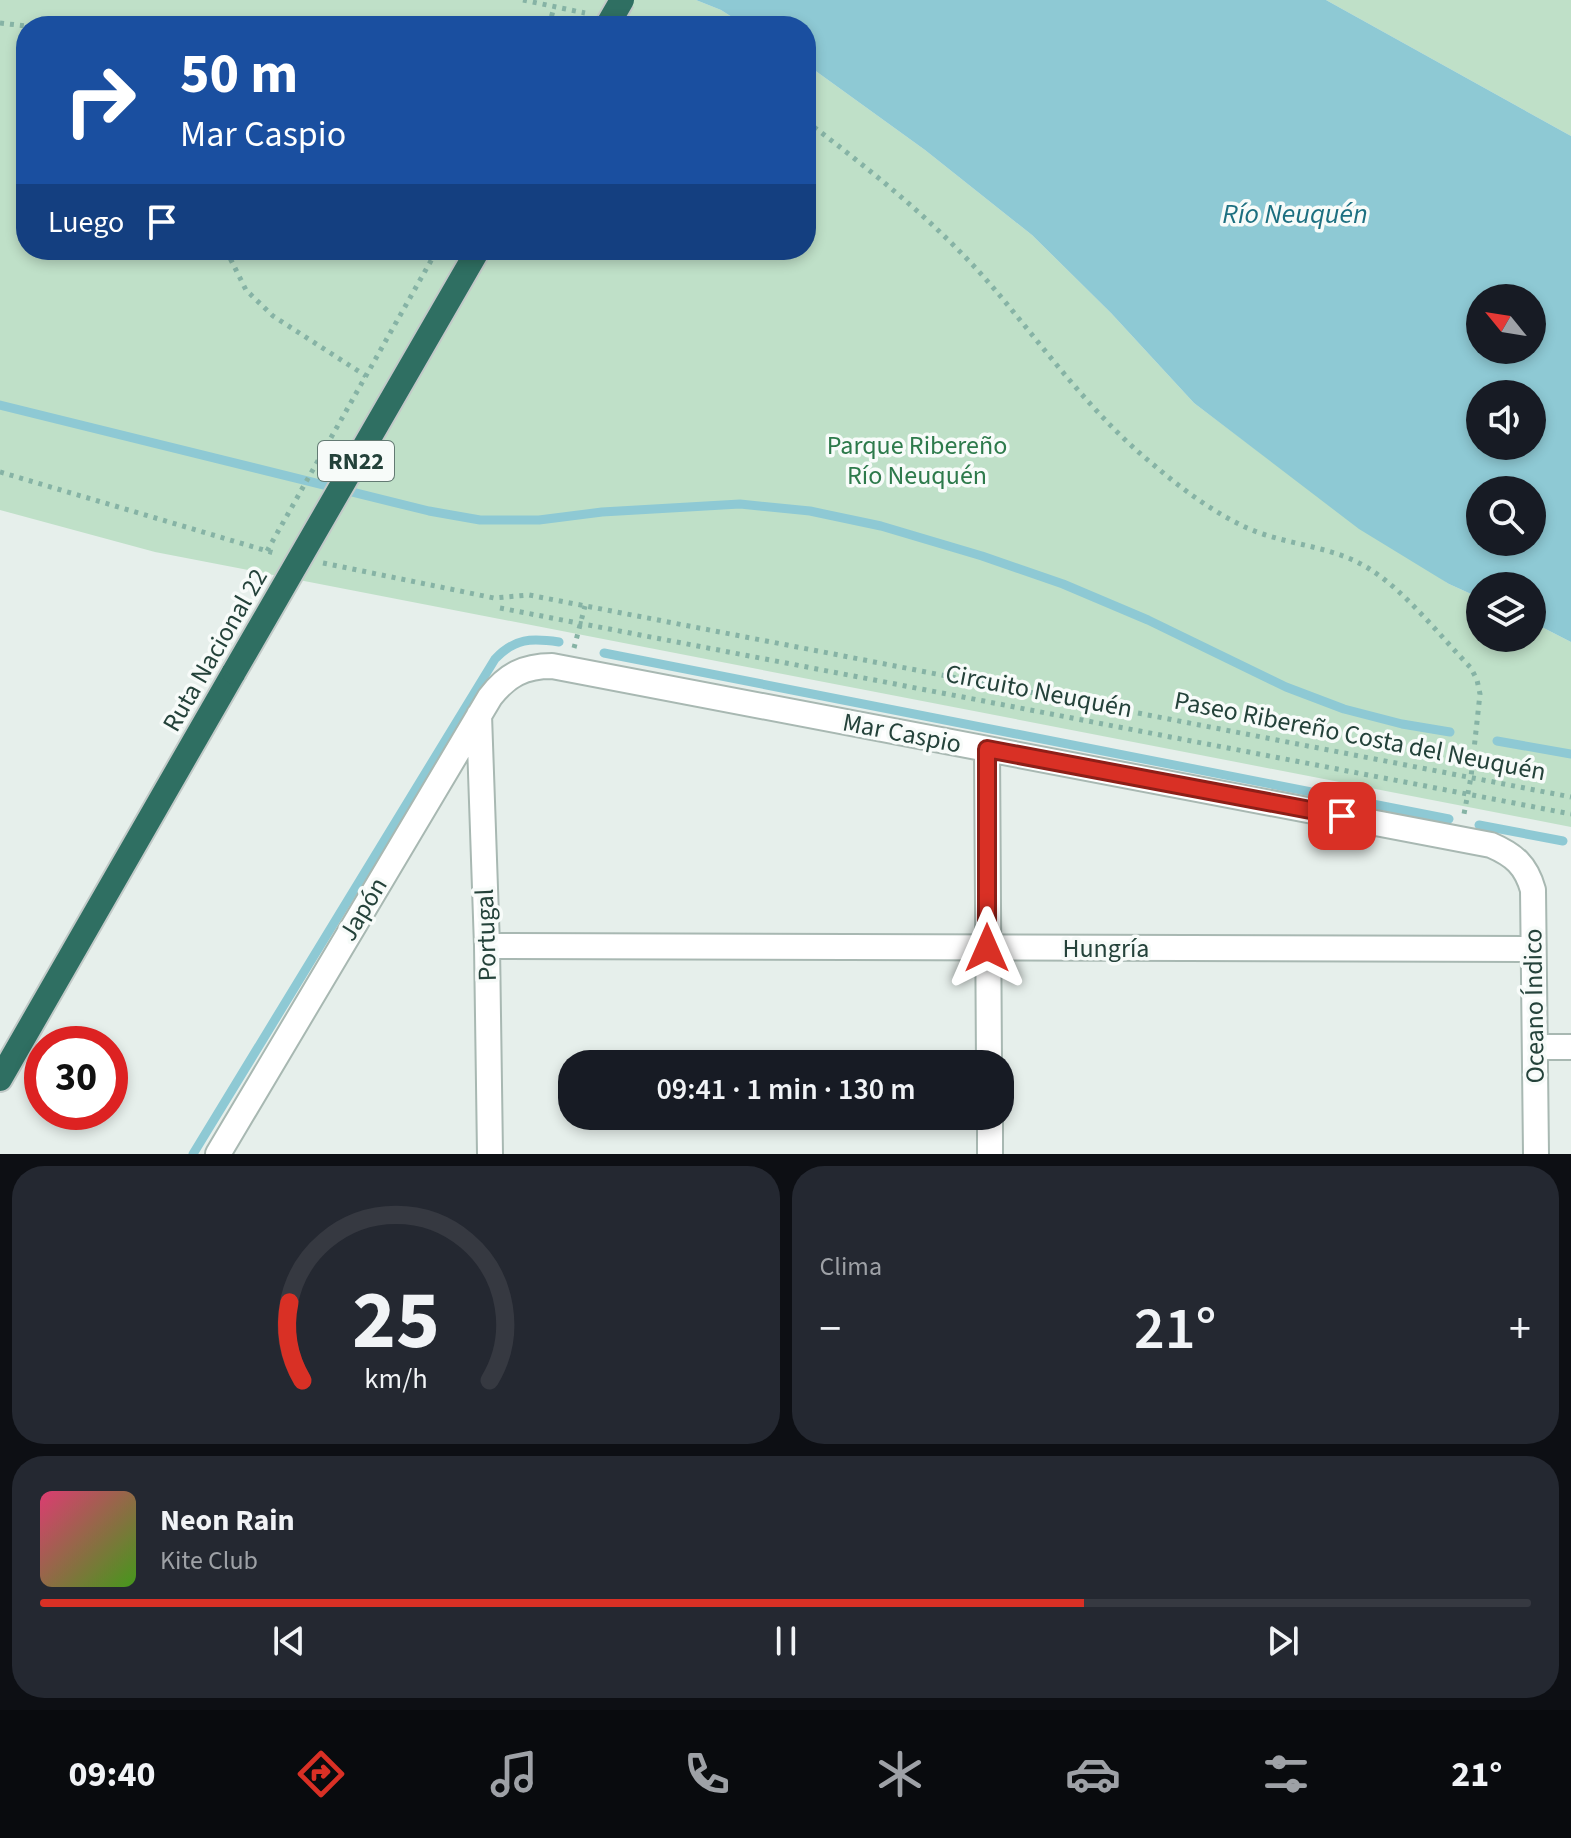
<!DOCTYPE html>
<html lang="es">
<meta charset="utf-8">
<style>
body{margin:0;font-family:"Source Sans 3",sans-serif;background:#242831;color:#f1f3f6;height:100vh;display:flex;flex-direction:column;font-size:30px;white-space:nowrap}
*{box-sizing:border-box;margin:0}
p{font-size:26px;color:#9ea1a6}
.icon{flex:none;width:44px;height:44px;fill:none;stroke:currentColor;stroke-width:2;stroke-linecap:round;stroke-linejoin:round}
.map{position:relative;height:1154px;overflow:hidden}
.drawer{display:flex;flex-direction:column;gap:12px;padding:12px;background:#0d0f14;flex:1}
.drawer>*{flex:none}
.hud{position:absolute;left:16px;top:16px;width:800px;height:244px;border-radius:32px;box-shadow:0 4px 12px #0003;background:#1a4fa0;color:#fff;overflow:hidden}
.needle{width:52px;rotate:300deg}
.controls{position:absolute;left:1466px;top:284px;display:grid;gap:16px}
.controls a{display:grid;place-items:center;width:80px;height:80px;border-radius:50%;background:#171b24;box-shadow:0 4px 12px #0003;font-size:40px}
.speed{position:absolute;left:24px;top:1026px;display:flex;gap:16px;font-size:40px;font-weight:700;text-align:center}
.speed>*{display:grid;place-content:center;width:104px;height:104px;border-radius:50%;background:#171b24;box-shadow:0 4px 12px #0003;line-height:1}
.speed .limit{border:12px solid #d22;background:#fff;color:#111}
.pin{position:absolute;display:grid;place-items:center;width:68px;height:68px;color:#fff;margin:-34px;border-radius:16px;box-shadow:0 4px 12px #0006}
.me{position:absolute;width:88px;margin:-44px;rotate:0deg;stroke-linejoin:round;filter:drop-shadow(0 0 6px #0008)}
.turn{display:flex;align-items:center;gap:28px;height:168px;padding:0 32px;font-size:36px}
.turn .icon{width:104px;height:104px;stroke-width:2.5}
.turn b{display:block;font-size:56px;line-height:68px}
.then{display:flex;align-items:center;height:76px;padding:0 32px;background:#0003;gap:16px;font-size:30px}
.big{font-size:60px;font-weight:600;line-height:1.1}
.drawer .widget{flex:1;display:flex;flex-direction:column;justify-content:center;gap:12px;min-width:0;padding:0 28px;border-radius:32px;background:#242831}
.drawer .dial{align-items:center;gap:0}
.dial svg{height:208px;overflow:visible;fill:none;stroke:#363941;stroke-width:7;stroke-linecap:round;text-anchor:middle}
.dial text{fill:#f1f3f6;stroke:none}
.song{display:flex;align-items:center;gap:24px}
.cover{width:96px;height:96px;border-radius:12px;background:linear-gradient(135deg,hsl(340 70% 55%),hsl(100 70% 35%))}
.played{height:8px;border-radius:4px;background:linear-gradient(90deg,#d93025 70%,#363941 70%)}
.keys{display:flex;justify-content:space-around;direction:ltr}
.heat{display:flex;justify-content:space-between;align-items:center;font-size:44px;direction:ltr}
.drawer .tiles{flex:1;display:grid;gap:12px;grid-template-columns:1fr 1fr}
.widget:last-child{grid-column:span 2}
.trip{position:absolute;left:558px;top:1050px;width:456px;height:80px;border-radius:32px;background:#171b24;box-shadow:0 4px 12px #0003;font-weight:600;line-height:80px;text-align:center}
.menu{display:flex;height:128px;justify-content:space-around;align-items:center;background:#090b0e;color:#9ea1a6}
.menu .icon{width:56px;height:56px}
.menu .on{color:#d93025}
.menu b{font-size:36px;color:#f1f3f6}
.map>svg:first-child{display:block}
.green{fill:#bfe0c8}
.water{fill:#8ec9d4;fill-rule:evenodd}
.lines{fill:none;stroke-linecap:round;stroke-linejoin:round}
.stream{stroke:#8ec9d4;stroke-width:9}
.minor-casing{stroke:#a8b8b2;stroke-width:28}
.highway-casing{stroke:#c2cac8;stroke-width:28}
.path{stroke:#86b3a5;stroke-width:5;stroke-dasharray:4 6;stroke-linecap:butt}
.minor{stroke:#fff;stroke-width:24}
.highway{stroke:#2f6f62;stroke-width:24}
.highway-bridge-casing{stroke:#c2cac8;stroke-width:28;stroke-linecap:butt}
.highway-bridge{stroke:#2f6f62;stroke-width:24}
.route-casing{stroke:#8d1f18;stroke-width:20}
.route{stroke:#d93025;stroke-width:14}
.labels{text-anchor:middle;dominant-baseline:central;stroke-width:7;stroke-linejoin:round;paint-order:stroke}
.shield{fill:#f7fbf9;stroke:#637a73;stroke-width:2}
.shield-label{font-size:24px;font-weight:bold;fill:#24423a}
.park-label{font-size:26px;fill:#2d7a4b;stroke:#f7fbf9}
.street-label{font-size:26px;fill:#24423a;stroke:#f7fbf9}
.water-label{font-size:28px;font-style:italic;fill:#1c6f80;stroke:#f7fbf9}
</style>
<div class="map">
<svg width="1571" height="1154" viewBox="0 0 1571 1154">
<rect width="100%" height="100%" fill="#e6efeb"/>
<path class="green" d="M0,0h696l25,10 25,16h-720v224h780v-186l119,86 107,85 79,78 83,90 77,58 178,123 31,14v40h52v-16l39,20v185l-1416,-275 -155,-42z
M1326,0h245v136z"/>
<path class="water" d="M696,0h630l245,136v506l-39,-20v-36h-52v12l-31,-14 -90,-55 -165,-126 -83,-90 -79,-78 -107,-85 -119,-86v-38h-60l-25,-16zM1480,298h52v52h-52zM1480,394h52v52h-52zM1480,490h52v52h-52z"/>
<g class="lines">
<path class="stream" d="M0,405l429,106 51,9h59l63,-8 138,-8 70,7 71,15 101,30 81,28 85,36 138,67 58,22 58,15 48,8
M604,653l845,166
M1497,741l74,13
M1479,825l84,16
M193,1154l302,-495c20,-21 36,-21 64,-17"/>
<defs>
<path id="minor" d="M479,715l8,231 3,208
M987,749l2,315
M487,946l1046,3
M1535,1047h36
M990,1116v38
M218,1154l272,-457c17,-22 34,-31 62,-31l939,179c23,10 35,20 42,45l3,264"/>
<path id="highway" d="M0,1079l234,-407"/>
</defs>
<use href="#minor" class="minor-casing"/>
<use href="#highway" class="highway-casing"/>
<path class="path" d="M523,0l62,13
M0,23l26,3
M549,26l5,-19
M806,121c67,51 135,105 190,170 50,59 97,125 159,175 27,23 58,46 90,61 41,19 89,18 126,43 36,23 70,67 100,98l6,12 3,14 -9,83 -7,37
M226,250l20,40 27,26 93,60
M0,472l274,81
M267,551l170,-301
M323,563l171,35 35,-3 1042,202
M500,608l1071,206
M574,648l11,-42"/>
<use href="#minor" class="minor"/>
<use href="#highway" class="highway"/>
<defs>
<path id="highway-bridge" d="M607,26l15,-26
M234,672l244,-422"/>
</defs>
<use href="#highway-bridge" class="highway-bridge-casing"/>
<use href="#highway-bridge" class="highway-bridge"/>
</g>
<g class="lines">
<defs>
<path id="route" d="M987,948v-199l355,67"/>
</defs>
<use href="#route" class="route-casing"/>
<use href="#route" class="route"/>
</g>
<g class="labels">
<rect class="shield" x="318" y="441" width="76" height="40" rx="6"/>
<g class="shield-label">
<text x="356" y="461">RN22</text>
</g>
<g class="park-label">
<text x="917" y="445">Parque Ribereño<tspan x="917" dy="30">Río Neuquén</tspan></text>
</g>
<g class="street-label">
<text transform="translate(215 650) rotate(-60)">Ruta Nacional 22</text>
<text transform="translate(1039 691) rotate(11)">Circuito Neuquén</text>
<text transform="translate(902 733) rotate(11)">Mar Caspio</text>
<text transform="translate(1360 736) rotate(11)">Paseo Ribereño Costa del Neuquén</text>
<text transform="translate(363 909) rotate(-59)">Japón</text>
<text transform="translate(486 935) rotate(-92)">Portugal</text>
<text x="1106" y="948">Hungría</text>
<text transform="translate(1534 1006) rotate(-91)">Oceano Índico</text>
</g>
<g class="water-label">
<text x="1295" y="214">Río Neuquén</text>
</g>
</g>
</svg>
<div class="controls">
<a><svg class="needle" viewBox="-14 -14 28 28"><path d="M0-13l5 13h-10z" fill="#e53935"/><path d="M0 13l5-13h-10z" fill="#9ea1a6"/></svg></a>
<a><svg class="icon" aria-label="sound" viewBox="0 0 24 24"><path d="M4 9h4l5-4v14l-5-4H4zM17 9q2 3 0 6"/></svg></a>
<a><svg class="icon" aria-label="search" viewBox="0 0 24 24"><circle cx="10" cy="10" r="6"/><path d="M15 15l6 6"/></svg></a>
<a><svg class="icon" aria-label="layers" viewBox="0 0 24 24"><path d="M12 4l9 5-9 5-9-5zM3 14l9 5 9-5"/></svg></a>
</div>
<div class="speed"><div class="limit">30</div></div>
<div class="pin" style="left:1342px;top:816px;background:#d93025"><svg class="icon" aria-label="arrive" viewBox="0 0 24 24"><path d="M6 21V4h12l-3 4 3 4H6"/></svg></div>
<svg class="me" style="left:987px;top:948px" viewBox="-20 -20 40 40"><path d="M0-17L14 15 0 8-14 15z" fill="#d93025" stroke="#fff" stroke-width="4"/></svg>
<div class="trip">09:41 · 1 min · 130 m</div>
<div class="hud">
<div class="turn"><svg class="icon" aria-label="right" viewBox="0 0 24 24"><path d="M7 20v-9h11M14 6l5 5-5 5"/></svg><div><b>50 m</b>Mar Caspio</div></div>
<div class="then">Luego<svg class="icon" aria-label="arrive" viewBox="0 0 24 24"><path d="M6 21V4h12l-3 4 3 4H6"/></svg></div>
</div>
</div>
<section class="drawer">
<div class="tiles">
<div class="widget dial"><svg viewBox="0 0 100 80">
<path d="M14 69A42 42 0 1 1 86 69"/>
<path d="M14 69A42 42 0 0 1 9 39" stroke="#d93025"/>
<text x="50" y="56" font-size="32" font-weight="700">25</text>
<text x="50" y="72" font-size="11">km/h</text>
</svg></div>
<div class="widget"><p>Clima</p>
<div class="heat"><a>−</a><b class="big">21°</b><a>+</a></div>
</div>
<div class="widget">
<div class="song"><i class="cover"></i><div><b>Neon Rain</b><p>Kite Club</p></div></div>
<div class="played"></div>
<div class="keys"><svg class="icon" aria-label="previous" viewBox="0 0 24 24"><path d="M18 5L8 12l10 7zM5 5v14"/></svg><svg class="icon" aria-label="pause" viewBox="0 0 24 24"><path d="M8 5v14M16 5v14"/></svg><svg class="icon" aria-label="next" viewBox="0 0 24 24"><path d="M6 5l10 7-10 7zM19 5v14"/></svg></div>
</div>
</div>
</section>
<nav class="menu">
<b>09:40</b>
<svg class="icon on" aria-label="directions" viewBox="0 0 24 24"><path d="M12 3l9 9-9 9-9-9zM9 14v-3h6M13 9l2 2-2 2"/></svg>
<svg class="icon" aria-label="music" viewBox="0 0 24 24"><path d="M9 18V5l10-2v13"/><circle cx="6" cy="18" r="3"/><circle cx="16" cy="16" r="3"/></svg>
<svg class="icon" aria-label="phone" viewBox="0 0 24 24"><path d="M5 4h4l2 5-3 2q2 4 5 5l2-3 5 2v4C11 20 4 13 5 4z"/></svg>
<svg class="icon" aria-label="climate" viewBox="0 0 24 24"><path d="M12 3v18M4 7l16 10M4 17L20 7"/></svg>
<svg class="icon" aria-label="car" viewBox="0 0 24 24"><path d="M5 17H2v-5l4-1 3-4h7l3 4 3 1v5h-3M9 17h6M6 11h13"/><circle cx="7" cy="17" r="2"/><circle cx="17" cy="17" r="2"/></svg>
<svg class="icon" aria-label="filters" viewBox="0 0 24 24"><path d="M4 7h16M4 17h16"/><circle cx="9" cy="7" r="2"/><circle cx="15" cy="17" r="2"/></svg>
<b>21°</b>
</nav>
